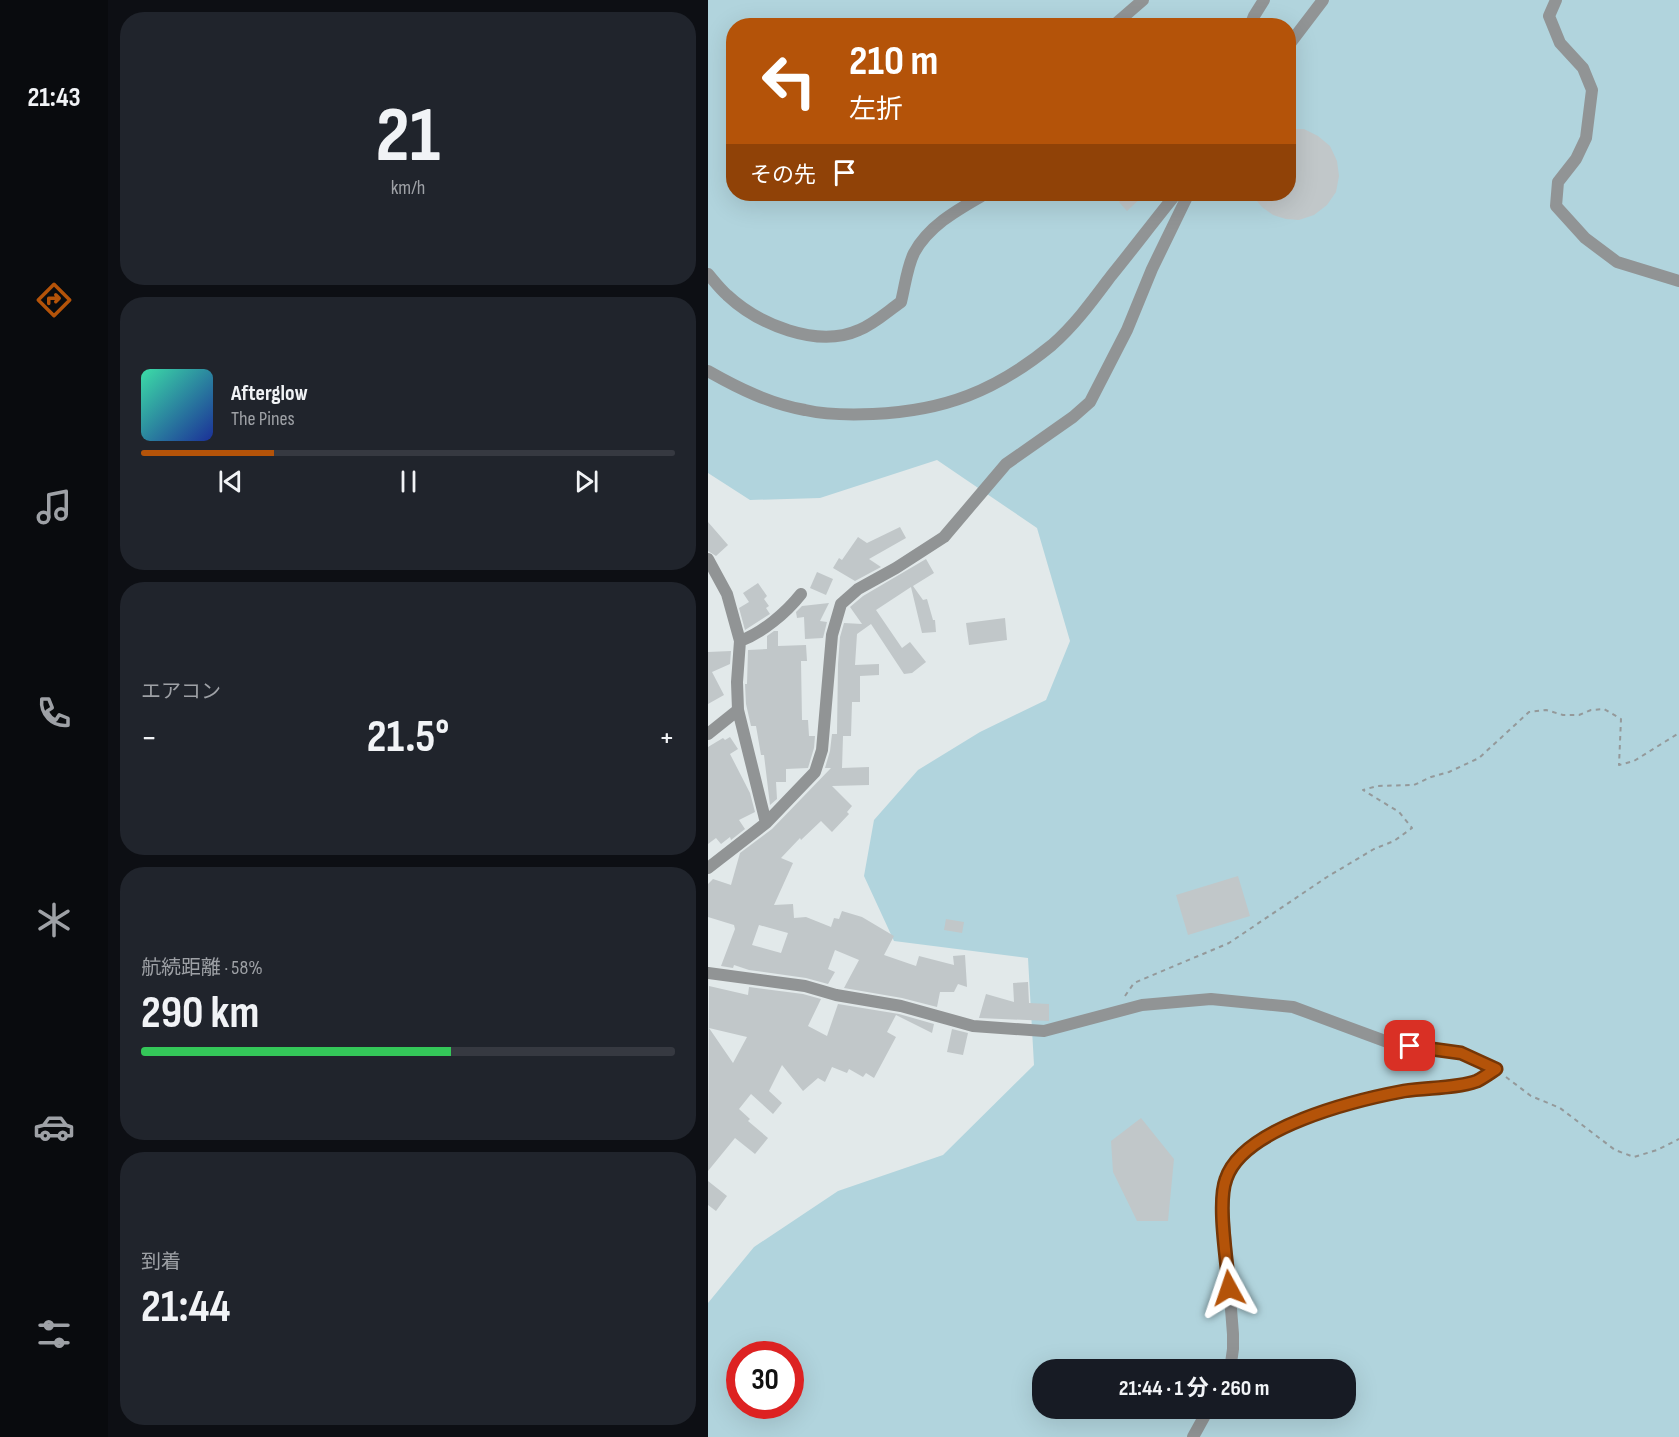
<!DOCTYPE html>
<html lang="ja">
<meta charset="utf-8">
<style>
body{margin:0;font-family:"Sofia Sans Condensed","Noto Sans JP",sans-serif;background:#20242c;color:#f1f3f6;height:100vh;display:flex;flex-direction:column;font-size:22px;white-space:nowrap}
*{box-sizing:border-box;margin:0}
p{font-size:20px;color:#9ea1a6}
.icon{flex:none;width:33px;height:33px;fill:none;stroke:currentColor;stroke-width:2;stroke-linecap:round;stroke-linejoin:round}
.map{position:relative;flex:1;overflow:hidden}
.drawer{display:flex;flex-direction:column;gap:12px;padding:12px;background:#0d0f14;width:600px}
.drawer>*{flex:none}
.guide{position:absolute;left:18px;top:18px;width:570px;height:183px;border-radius:24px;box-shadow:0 6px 24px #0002;background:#b45309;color:#fff;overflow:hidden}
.speed{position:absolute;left:18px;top:1341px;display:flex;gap:12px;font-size:30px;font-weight:700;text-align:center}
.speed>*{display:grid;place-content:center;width:78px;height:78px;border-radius:50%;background:#171b24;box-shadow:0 6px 24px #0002;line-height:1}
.speed .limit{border:9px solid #d22;background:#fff;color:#111}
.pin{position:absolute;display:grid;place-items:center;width:51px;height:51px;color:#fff;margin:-26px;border-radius:12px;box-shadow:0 3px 9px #0006}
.me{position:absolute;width:66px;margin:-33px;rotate:355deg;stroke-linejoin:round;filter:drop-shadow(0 0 4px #0008)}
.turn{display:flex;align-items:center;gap:21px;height:126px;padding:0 24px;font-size:27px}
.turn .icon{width:78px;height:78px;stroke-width:2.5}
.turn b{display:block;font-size:42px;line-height:51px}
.then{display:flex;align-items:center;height:57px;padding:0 24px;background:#0003;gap:12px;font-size:22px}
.big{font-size:45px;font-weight:700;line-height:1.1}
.drawer .widget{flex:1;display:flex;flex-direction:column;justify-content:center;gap:9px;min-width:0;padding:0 21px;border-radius:24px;background:#20242c}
.drawer .dial{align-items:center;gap:0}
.dial b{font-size:78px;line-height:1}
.song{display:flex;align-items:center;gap:18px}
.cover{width:72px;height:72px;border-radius:9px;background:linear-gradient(135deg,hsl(160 70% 55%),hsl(230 70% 35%))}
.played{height:6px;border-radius:3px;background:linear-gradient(90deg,#b45309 25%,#363941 25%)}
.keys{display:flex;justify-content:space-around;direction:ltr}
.heat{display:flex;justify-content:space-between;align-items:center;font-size:33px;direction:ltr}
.charge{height:9px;border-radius:4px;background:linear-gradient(90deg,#34c759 58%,#363941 0)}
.trip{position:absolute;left:324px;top:1359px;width:324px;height:60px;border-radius:24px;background:#171b24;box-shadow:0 6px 24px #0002;font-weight:700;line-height:60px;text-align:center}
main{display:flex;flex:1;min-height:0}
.dock{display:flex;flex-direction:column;width:108px;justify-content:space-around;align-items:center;background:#090b0e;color:#9ea1a6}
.dock .icon{width:42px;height:42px}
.dock .active{color:#b45309}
.dock b{font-size:27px;color:#f1f3f6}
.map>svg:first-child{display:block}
.green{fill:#b1d4dd;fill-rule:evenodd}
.building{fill:#c1c7c9;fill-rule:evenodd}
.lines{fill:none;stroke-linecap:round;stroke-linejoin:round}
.path{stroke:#94999a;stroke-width:2;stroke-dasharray:4.5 4.5;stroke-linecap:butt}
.minor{stroke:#919495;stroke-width:12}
.tertiary{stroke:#919495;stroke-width:12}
.route-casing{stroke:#753606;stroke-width:15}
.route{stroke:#b45309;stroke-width:10}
</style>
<main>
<nav class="dock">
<b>21:43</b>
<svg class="icon active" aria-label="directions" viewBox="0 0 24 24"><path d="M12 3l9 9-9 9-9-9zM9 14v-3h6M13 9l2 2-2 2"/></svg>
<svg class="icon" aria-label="music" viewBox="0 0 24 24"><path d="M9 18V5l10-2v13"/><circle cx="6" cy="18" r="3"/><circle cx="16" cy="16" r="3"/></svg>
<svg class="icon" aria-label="phone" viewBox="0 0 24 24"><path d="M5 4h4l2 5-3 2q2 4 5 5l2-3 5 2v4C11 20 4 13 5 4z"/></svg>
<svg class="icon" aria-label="climate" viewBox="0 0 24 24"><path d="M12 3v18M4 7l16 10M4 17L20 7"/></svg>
<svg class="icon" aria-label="car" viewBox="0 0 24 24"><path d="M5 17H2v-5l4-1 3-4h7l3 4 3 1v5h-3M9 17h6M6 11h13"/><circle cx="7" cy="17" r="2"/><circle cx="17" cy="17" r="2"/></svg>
<svg class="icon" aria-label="filters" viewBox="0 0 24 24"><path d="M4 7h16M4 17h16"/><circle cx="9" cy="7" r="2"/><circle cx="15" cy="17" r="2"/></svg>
</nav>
<section class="drawer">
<div class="widget dial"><b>21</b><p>km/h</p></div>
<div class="widget">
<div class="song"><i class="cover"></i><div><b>Afterglow</b><p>The Pines</p></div></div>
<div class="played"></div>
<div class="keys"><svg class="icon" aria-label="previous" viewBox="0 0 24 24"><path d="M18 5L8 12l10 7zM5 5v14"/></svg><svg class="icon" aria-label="pause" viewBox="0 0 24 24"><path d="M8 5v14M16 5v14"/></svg><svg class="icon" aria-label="next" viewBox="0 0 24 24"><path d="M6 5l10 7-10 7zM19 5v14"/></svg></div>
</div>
<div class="widget"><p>エアコン</p>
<div class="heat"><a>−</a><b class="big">21.5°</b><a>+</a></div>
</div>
<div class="widget"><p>航続距離 · 58%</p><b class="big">290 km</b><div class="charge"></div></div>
<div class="widget"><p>到着</p><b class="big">21:44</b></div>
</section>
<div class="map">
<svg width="971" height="1437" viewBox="0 0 971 1437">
<rect width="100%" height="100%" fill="#e2e9ea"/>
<path class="green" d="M0,0h971v1437h-971v-134l46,-56 84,-56 105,-36 91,-90 -6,-107 -134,-17 -30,-65 10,-56 44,-50 62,-38 66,-32 24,-59 -33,-113 -100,-68 -117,38 -70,2 -42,-27zM26,26h554v168h-554zM32,1354h50v52h-50zM334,1370h304v38h-304z"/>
<path class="building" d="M580,129h16l14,7 12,10 7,15 2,15 -3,16 -9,13 -13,10 -15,5 -13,-1 -13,-4 -11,-8 -11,-13h37z
M419,194h18l-18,17 -8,-9z
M0,522l20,23 -12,11 -8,-5z
M192,527l6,11 -37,21 12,8 -26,14 -22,-13 6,-10 3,2 16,-23 9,6z
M218,559l8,14 -21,13 10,14 4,-1 6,21h2l1,12 -14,1 -11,-46 -35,23 26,38 8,-6 16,20 -14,11 -8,1 -33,-50 -14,10 -2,31 24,-1v11l-19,1v26h-8l-1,34h-8l-1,32 27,-1v18l-37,1 20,20 -5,6 2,2 -17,18 -11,-11 -20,19 -1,-2 -19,20 12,5 -19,42 19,-1 1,14 12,-1 25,10 3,-9 5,1 3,-8 20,6 32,19 -10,19 32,11 3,-10 35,9 -1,-9 12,-1 2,32 -9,-3 -4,8h-14l-3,15 -35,-9 -58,-10 15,-28 -24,-10 -7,19 7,3 -7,12 -22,-6 -57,-8 -15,-5 -1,3 -12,-2 14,-37 -1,-4 -26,-8v-33l5,-5 18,6 9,-32 32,-24 59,-61h-6l5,-17 2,-17h5l1,-70 2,-27 4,-14 18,1 -12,-17 13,-11zM51,925l29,8 -7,20 -29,-8z
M109,572l16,7 -7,16 -16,-7z
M50,583l9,13 -3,3 5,7 -3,2 4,6 -25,16 -6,-22 10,-6 -6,-9z
M121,603l-9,18 7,1 -4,16 -18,1 -1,-22 -7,1 -1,-6 6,-6z
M297,618l2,22 -38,5 -3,-22z
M66,631h4v15l28,-1 1,16h-6l1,59h6l1,16h6l-1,12 -6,20 -22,1v13h-10l1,17 -7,6 -6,-50h-3l-5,-29h-5l-5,-22 -1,-20h2l1,-34 19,-1v-13z
M23,651l-1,13 -18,8 12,23 -16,9v-52z
M22,737l8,12 -8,5 20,39 5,19 -16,8 6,9 -14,11 -1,-3 -9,7 -5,-6 -8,6v-97l15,-9 2,2z
M530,876l12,40 -62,19 -12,-40z
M238,919l18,3 -2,11 -18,-3z
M320,982l1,21 20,1v17l-70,-3 7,-24 28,8 -1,-19z
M1,986l39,9 1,-8 54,7 18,5 -13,27 19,10 11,-32 61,10 35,10 -2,9 -36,-18 -9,17 9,5 -22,41 -8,-5 -3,4 -14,-8 -2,4 -15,-6 -7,15 -7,-4 -15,13 -21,-26 -13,26 13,12 -9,11 -22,-20 -12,15 11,10 -2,2 20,17 -13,16 -20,-16 -27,33zM1,1028l38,9 -14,26z
M244,1029l16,4 -5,22 -16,-3z
M433,1118l33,41 -6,62h-31l-24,-49 -2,-31z
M0,1181l19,15 -11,15 -8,-6z"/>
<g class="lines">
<path class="path" d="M417,996l9,-13 95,-40 98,-66 47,-28 20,-8 18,-13 -13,-16 -36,-22 14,-4 37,-1 17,-8 18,-5 30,-14 50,-46 17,-2 17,5h16l12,-5 13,-1 17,10 -2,46 15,-4 45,-28
M798,1077l25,19 29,12 55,42 19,7 23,-7 22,-11"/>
<path class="minor" d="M848,0l-7,16 11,27 23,25 9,22 -6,48 -10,21 -18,23 -2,24 29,32 32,24 62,19
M405,26l30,-26
M542,26l4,-10 10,-16
M0,274c6,7 12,15 19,21 31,29 90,54 132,35 15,-6 29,-19 42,-28 4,-16 6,-35 13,-49 15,-28 45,-44 71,-59
M0,559l19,35 13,47 -3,41 1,28 28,113
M32,641c22,-8 46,-28 61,-47
M0,734l30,-24
M0,868l58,-45 49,-51 7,-22 10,-115 9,-31 17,-15 38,-21 48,-31 62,-73 67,-47 17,-15 37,-72 25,-61 34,-70 -2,-5
M0,973l97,13 31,9 65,11 72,20 71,5 98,-26 69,-6 82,8 100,37 68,9 35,16
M522,1370l3,-21v-15l-11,-138c3,-14 7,-27 16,-38 33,-37 118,-58 165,-66 24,-5 50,-3 73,-11 7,-3 14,-8 20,-12
M485,1437l16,-29"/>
<path class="tertiary" d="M580,46l35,-46
M0,371c30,17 62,33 97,39 22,5 45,5 68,4 71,-3 123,-23 179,-69 23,-20 41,-45 59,-69 22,-27 43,-55 65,-82"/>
</g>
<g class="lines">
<defs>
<path id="route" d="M521,1288c-2,-28 -12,-85 -3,-109 17,-52 130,-79 178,-88 24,-4 50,-2 73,-10 6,-3 13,-8 19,-12l-35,-16 -51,-7"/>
</defs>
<use href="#route" class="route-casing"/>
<use href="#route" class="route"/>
</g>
</svg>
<div class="speed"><div class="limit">30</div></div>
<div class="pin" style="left:702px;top:1046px;background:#d93025"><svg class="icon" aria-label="arrive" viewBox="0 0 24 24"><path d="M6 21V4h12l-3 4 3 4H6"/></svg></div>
<svg class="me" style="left:521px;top:1288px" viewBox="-20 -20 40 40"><path d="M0-17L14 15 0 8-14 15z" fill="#b45309" stroke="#fff" stroke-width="4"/></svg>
<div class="trip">21:44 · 1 分 · 260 m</div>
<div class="guide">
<div class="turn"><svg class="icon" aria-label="left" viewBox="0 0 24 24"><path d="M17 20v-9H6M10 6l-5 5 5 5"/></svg><div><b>210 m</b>左折</div></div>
<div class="then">その先<svg class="icon" aria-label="arrive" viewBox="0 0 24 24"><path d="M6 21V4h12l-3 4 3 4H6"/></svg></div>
</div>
</div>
</main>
